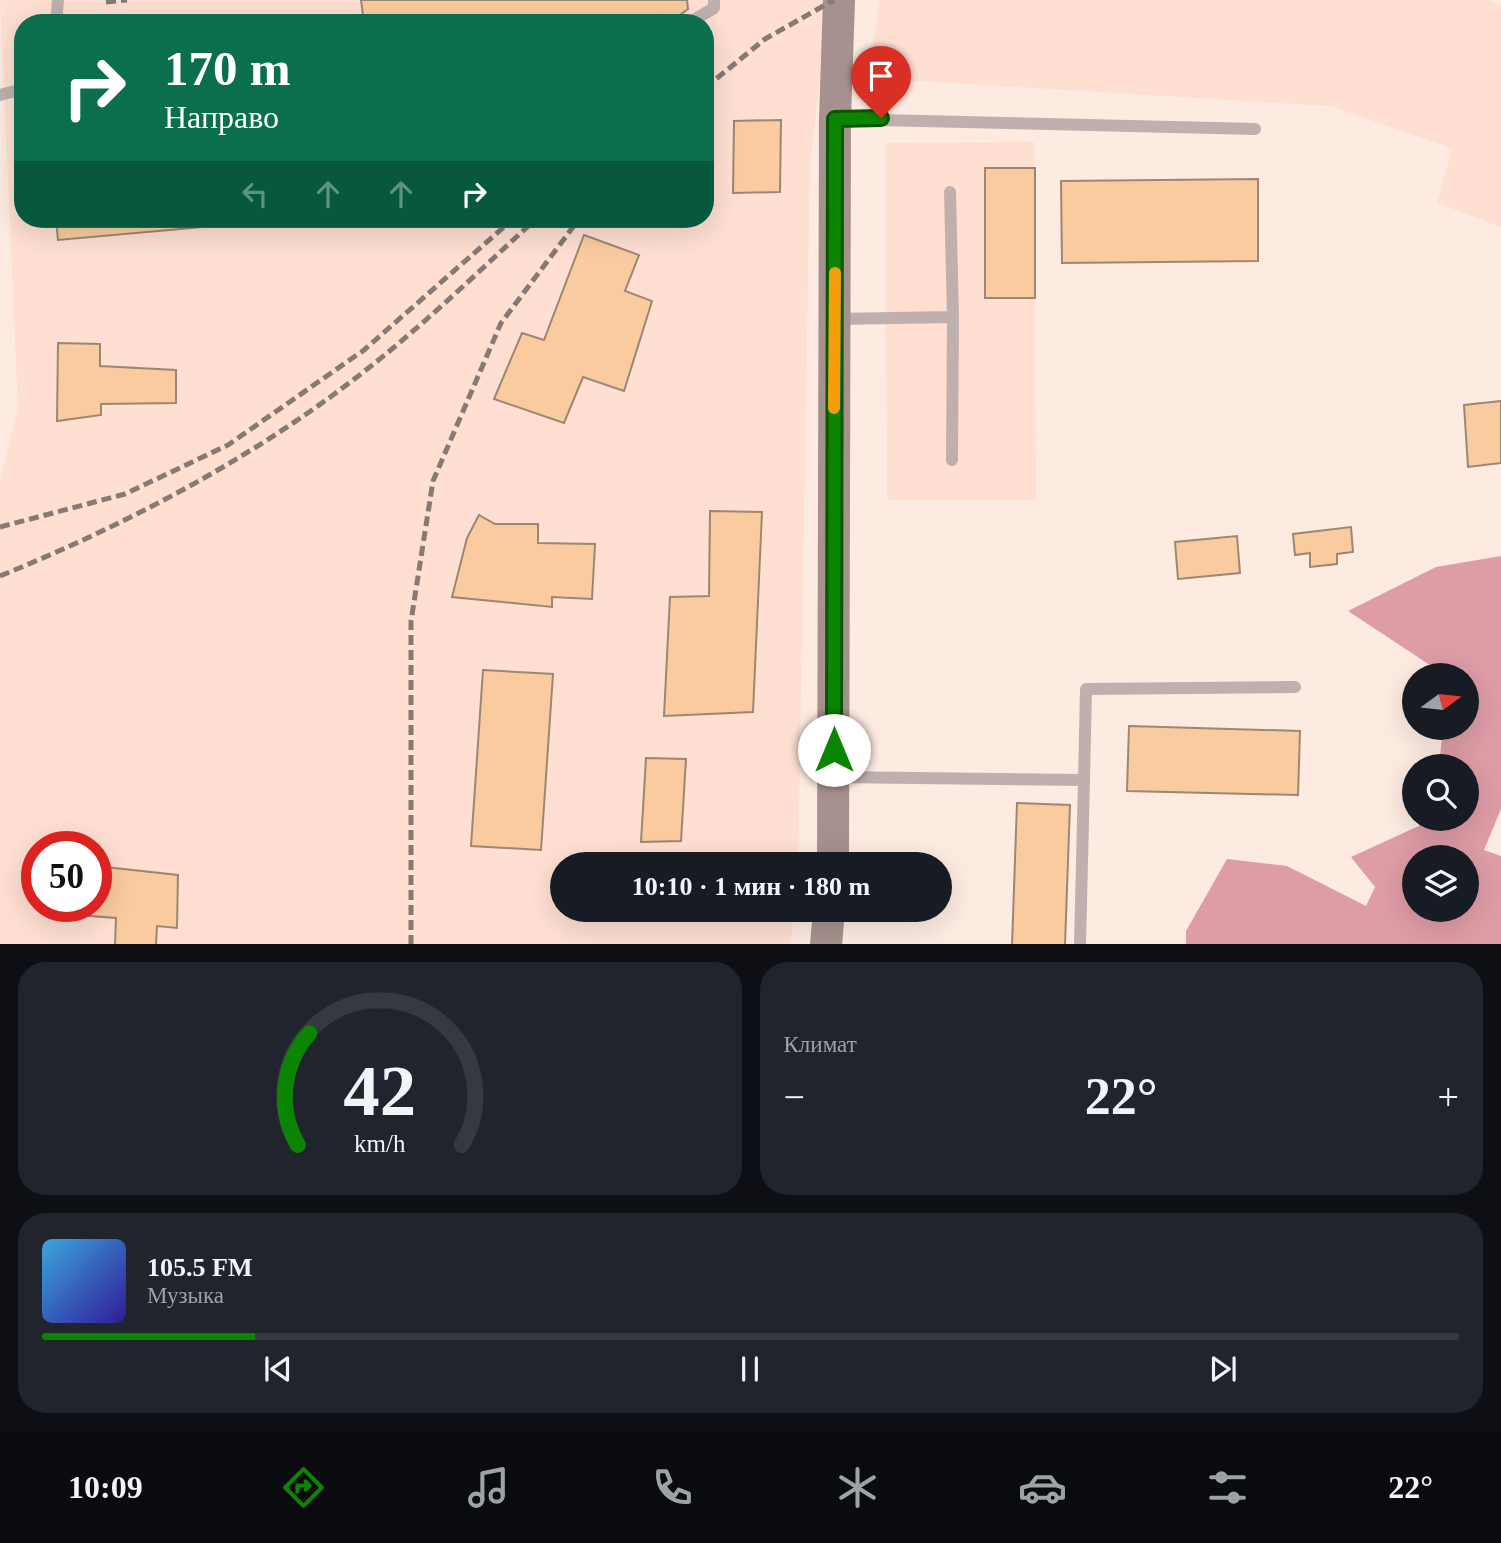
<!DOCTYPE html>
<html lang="ru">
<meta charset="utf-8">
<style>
body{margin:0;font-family:Georgia,serif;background:#20242c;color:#f1f3f6;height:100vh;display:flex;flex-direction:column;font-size:26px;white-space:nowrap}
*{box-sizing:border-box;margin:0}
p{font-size:23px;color:#9ea1a6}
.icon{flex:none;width:38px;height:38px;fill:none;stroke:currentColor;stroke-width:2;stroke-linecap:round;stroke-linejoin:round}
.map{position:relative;height:944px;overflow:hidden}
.details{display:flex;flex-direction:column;gap:18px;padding:18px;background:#0d0f14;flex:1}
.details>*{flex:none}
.hud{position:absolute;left:14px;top:14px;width:700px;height:214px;border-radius:28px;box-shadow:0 7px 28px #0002;background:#0b6e4f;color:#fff;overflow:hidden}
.needle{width:46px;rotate:75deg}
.fabs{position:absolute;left:1402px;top:663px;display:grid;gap:14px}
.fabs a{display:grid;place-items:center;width:77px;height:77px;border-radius:50%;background:#171b24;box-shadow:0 7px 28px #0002;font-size:35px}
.speed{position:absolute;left:21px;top:831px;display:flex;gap:14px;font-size:35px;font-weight:700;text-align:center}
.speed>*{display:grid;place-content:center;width:91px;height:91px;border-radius:50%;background:#171b24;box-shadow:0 7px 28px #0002;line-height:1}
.speed .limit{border:10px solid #d22;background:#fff;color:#111}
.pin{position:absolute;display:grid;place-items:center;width:60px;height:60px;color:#fff;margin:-72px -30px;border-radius:50% 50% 50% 0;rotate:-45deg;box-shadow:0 0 7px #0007}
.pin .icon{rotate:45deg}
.me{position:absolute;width:77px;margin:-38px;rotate:0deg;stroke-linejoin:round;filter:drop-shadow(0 0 5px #0008)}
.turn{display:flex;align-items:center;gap:24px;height:147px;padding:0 35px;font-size:32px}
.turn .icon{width:91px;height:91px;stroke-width:2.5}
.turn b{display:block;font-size:49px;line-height:60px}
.lanes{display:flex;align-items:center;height:66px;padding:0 35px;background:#0003;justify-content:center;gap:35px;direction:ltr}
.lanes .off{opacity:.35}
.big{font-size:52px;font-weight:700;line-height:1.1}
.details .card{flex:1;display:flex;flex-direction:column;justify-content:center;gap:10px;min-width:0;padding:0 24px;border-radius:28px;background:#20242c}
.details .dial{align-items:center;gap:0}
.dial svg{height:182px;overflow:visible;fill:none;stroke:#363941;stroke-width:7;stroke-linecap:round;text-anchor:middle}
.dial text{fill:#f1f3f6;stroke:none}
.song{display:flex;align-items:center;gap:21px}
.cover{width:84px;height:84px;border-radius:10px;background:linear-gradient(135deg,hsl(200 70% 55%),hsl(250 70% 35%))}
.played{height:7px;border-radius:4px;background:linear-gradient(90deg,#0b8501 15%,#363941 15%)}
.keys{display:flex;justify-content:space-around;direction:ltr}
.heat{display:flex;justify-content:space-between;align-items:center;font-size:38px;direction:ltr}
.details .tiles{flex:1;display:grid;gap:18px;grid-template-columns:1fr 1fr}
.card:last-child{grid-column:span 2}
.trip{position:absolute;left:550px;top:852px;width:402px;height:70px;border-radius:35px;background:#171b24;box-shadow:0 7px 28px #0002;font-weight:700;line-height:70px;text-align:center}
.dock{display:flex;height:112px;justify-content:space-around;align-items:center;background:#090b0e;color:#9ea1a6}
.dock .icon{width:49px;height:49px}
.dock .active{color:#0b8501}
.dock b{font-size:32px;color:#f1f3f6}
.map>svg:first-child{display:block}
.built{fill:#fedfd1;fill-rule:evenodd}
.water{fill:#dd9ca6;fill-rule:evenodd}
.building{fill:#facb9e;stroke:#9c8773;stroke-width:2}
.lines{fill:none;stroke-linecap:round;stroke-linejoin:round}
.lane{stroke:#bfb0ad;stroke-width:12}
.secondary{stroke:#a6918e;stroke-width:32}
.rail{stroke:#877973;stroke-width:5;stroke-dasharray:10 5;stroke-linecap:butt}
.route-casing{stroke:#075601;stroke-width:18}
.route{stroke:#0b8501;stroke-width:12}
.slow{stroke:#f59e0b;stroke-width:12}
</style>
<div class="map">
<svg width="1501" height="945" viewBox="0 0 1501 945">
<rect width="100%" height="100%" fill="#fdebe2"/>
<path class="built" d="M0,0h829l-19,166 -12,698h-236v46h232l-3,34 -791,1v-465l18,-74zM23,23h682v196h-682zM37,847h59v59h-59z
M880,0h607l14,5v222l-64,-24 15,-55 -123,-42 -461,-28z
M1034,142l2,358h-149l-2,-357z"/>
<path class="water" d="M1501,556v253l-17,41 17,6v88h-315v-13l41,-72 60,7 79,40 9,-19 -24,-30 83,-38h32v-53h-27l4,-38h23v-52l-21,-1 -97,-64 88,-44zM1414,858h52v52h-52z"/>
<path class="building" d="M361,0h326l1,9 -19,14h-305z
M781,120l-1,72 -47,1 1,-72z
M985,168h50v130h-50z
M1258,179v82l-196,2 -1,-82z
M56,219h235l-233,21z
M584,235l55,20 -14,36 27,10 -28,90 -41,-14 -19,46 -70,-24 28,-66 22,7z
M58,343l42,1v22l76,4v33l-75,1v11l-44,6z
M1501,401v62l-33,4 -4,-62z
M710,511l52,1 -9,200 -89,4 6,-119 39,-1z
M479,515l16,9h43v19l57,1 -3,55 -40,-2v10l-100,-10 15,-59z
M1351,527l2,25 -16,2v10l-27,3v-14l-15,2 -2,-21z
M1237,536l3,37 -62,6 -3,-37z
M483,670l70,4 -12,176 -70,-4z
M1129,726l171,5 -2,64 -171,-4z
M646,758l40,1 -5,82 -40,1z
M1017,803l53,2 -5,140h-53z
M96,866l82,9 -1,53 -20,-2 -1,19h-41l1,-27 -40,-3 1,-9h19z"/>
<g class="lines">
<path class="lane" d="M56,23l2,-23
M689,23l25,-15v-8
M0,95l23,-6
M835,119l420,10
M835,319l118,-2 -3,-125
M952,460l1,-143
M834,777l250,3 2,-91 209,-2
M1080,945l4,-165"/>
<path class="secondary" d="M833,864l2,-745 4,-119
M826,945l3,-35"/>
<path class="rail" d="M106,2l21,-2
M705,88l60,-49 69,-39
M0,527l125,-33 103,-49 136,-95 149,-131
M0,576c145,-59 287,-136 406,-239 45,-38 87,-79 130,-118
M411,945v-324l22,-140 68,-158 78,-104"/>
</g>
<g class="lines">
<defs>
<path id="route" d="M834,750l1,-631 46,-1"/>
</defs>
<use href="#route" class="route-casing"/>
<use href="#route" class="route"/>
<path class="slow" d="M834,408l1,-135"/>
</g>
</svg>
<div class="fabs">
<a><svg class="needle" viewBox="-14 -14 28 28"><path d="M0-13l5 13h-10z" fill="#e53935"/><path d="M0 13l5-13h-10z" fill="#9ea1a6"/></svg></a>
<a><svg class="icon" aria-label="search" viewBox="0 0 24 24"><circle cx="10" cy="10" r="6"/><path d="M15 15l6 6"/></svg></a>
<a><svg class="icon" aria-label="layers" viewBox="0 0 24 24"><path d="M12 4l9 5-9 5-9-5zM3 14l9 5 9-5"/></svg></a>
</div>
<div class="speed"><div class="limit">50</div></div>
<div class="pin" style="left:881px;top:118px;background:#d93025"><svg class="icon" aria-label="arrive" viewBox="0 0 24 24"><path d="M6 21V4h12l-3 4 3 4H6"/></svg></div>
<svg class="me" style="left:834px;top:750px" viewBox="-20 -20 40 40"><circle r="19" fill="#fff"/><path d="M0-13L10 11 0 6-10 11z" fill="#0b8501"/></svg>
<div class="trip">10:10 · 1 мин · 180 m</div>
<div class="hud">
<div class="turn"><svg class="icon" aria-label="right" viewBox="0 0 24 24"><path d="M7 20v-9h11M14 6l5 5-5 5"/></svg><div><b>170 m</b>Направо</div></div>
<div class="lanes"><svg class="icon off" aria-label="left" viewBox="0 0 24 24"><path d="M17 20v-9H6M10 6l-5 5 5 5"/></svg><svg class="icon off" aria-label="ahead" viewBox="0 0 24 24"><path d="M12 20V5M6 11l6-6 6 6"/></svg><svg class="icon off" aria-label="ahead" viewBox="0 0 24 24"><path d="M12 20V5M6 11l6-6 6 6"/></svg><svg class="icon" aria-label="right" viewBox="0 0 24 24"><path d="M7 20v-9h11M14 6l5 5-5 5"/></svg></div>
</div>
</div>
<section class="details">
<div class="tiles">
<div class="card dial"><svg viewBox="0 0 100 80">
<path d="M14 69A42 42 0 1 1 86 69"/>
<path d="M14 69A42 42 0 0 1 19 20" stroke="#0b8501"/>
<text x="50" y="56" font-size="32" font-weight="700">42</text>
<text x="50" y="72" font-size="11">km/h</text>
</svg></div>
<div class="card"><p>Климат</p>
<div class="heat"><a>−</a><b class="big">22°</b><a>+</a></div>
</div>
<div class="card">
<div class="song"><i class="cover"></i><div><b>105.5 FM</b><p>Музыка</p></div></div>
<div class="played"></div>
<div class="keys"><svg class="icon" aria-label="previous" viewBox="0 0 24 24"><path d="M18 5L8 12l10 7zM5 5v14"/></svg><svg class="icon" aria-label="pause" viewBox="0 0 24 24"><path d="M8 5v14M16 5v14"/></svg><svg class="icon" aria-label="next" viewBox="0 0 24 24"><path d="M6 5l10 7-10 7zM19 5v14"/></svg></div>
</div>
</div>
</section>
<nav class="dock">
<b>10:09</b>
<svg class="icon active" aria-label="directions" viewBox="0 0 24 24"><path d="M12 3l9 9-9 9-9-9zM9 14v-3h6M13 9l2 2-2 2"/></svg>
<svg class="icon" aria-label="music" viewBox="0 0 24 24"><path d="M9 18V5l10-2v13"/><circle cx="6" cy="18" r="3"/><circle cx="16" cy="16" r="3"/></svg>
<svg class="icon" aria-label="phone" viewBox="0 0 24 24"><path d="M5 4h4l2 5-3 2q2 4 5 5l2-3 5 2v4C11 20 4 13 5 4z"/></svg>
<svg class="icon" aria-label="climate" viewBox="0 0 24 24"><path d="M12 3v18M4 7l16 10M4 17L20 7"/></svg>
<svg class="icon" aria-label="car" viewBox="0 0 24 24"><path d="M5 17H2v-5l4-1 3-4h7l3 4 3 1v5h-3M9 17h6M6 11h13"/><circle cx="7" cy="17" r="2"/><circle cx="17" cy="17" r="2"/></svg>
<svg class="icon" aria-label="filters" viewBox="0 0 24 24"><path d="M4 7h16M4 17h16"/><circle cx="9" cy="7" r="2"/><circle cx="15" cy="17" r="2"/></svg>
<b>22°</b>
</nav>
